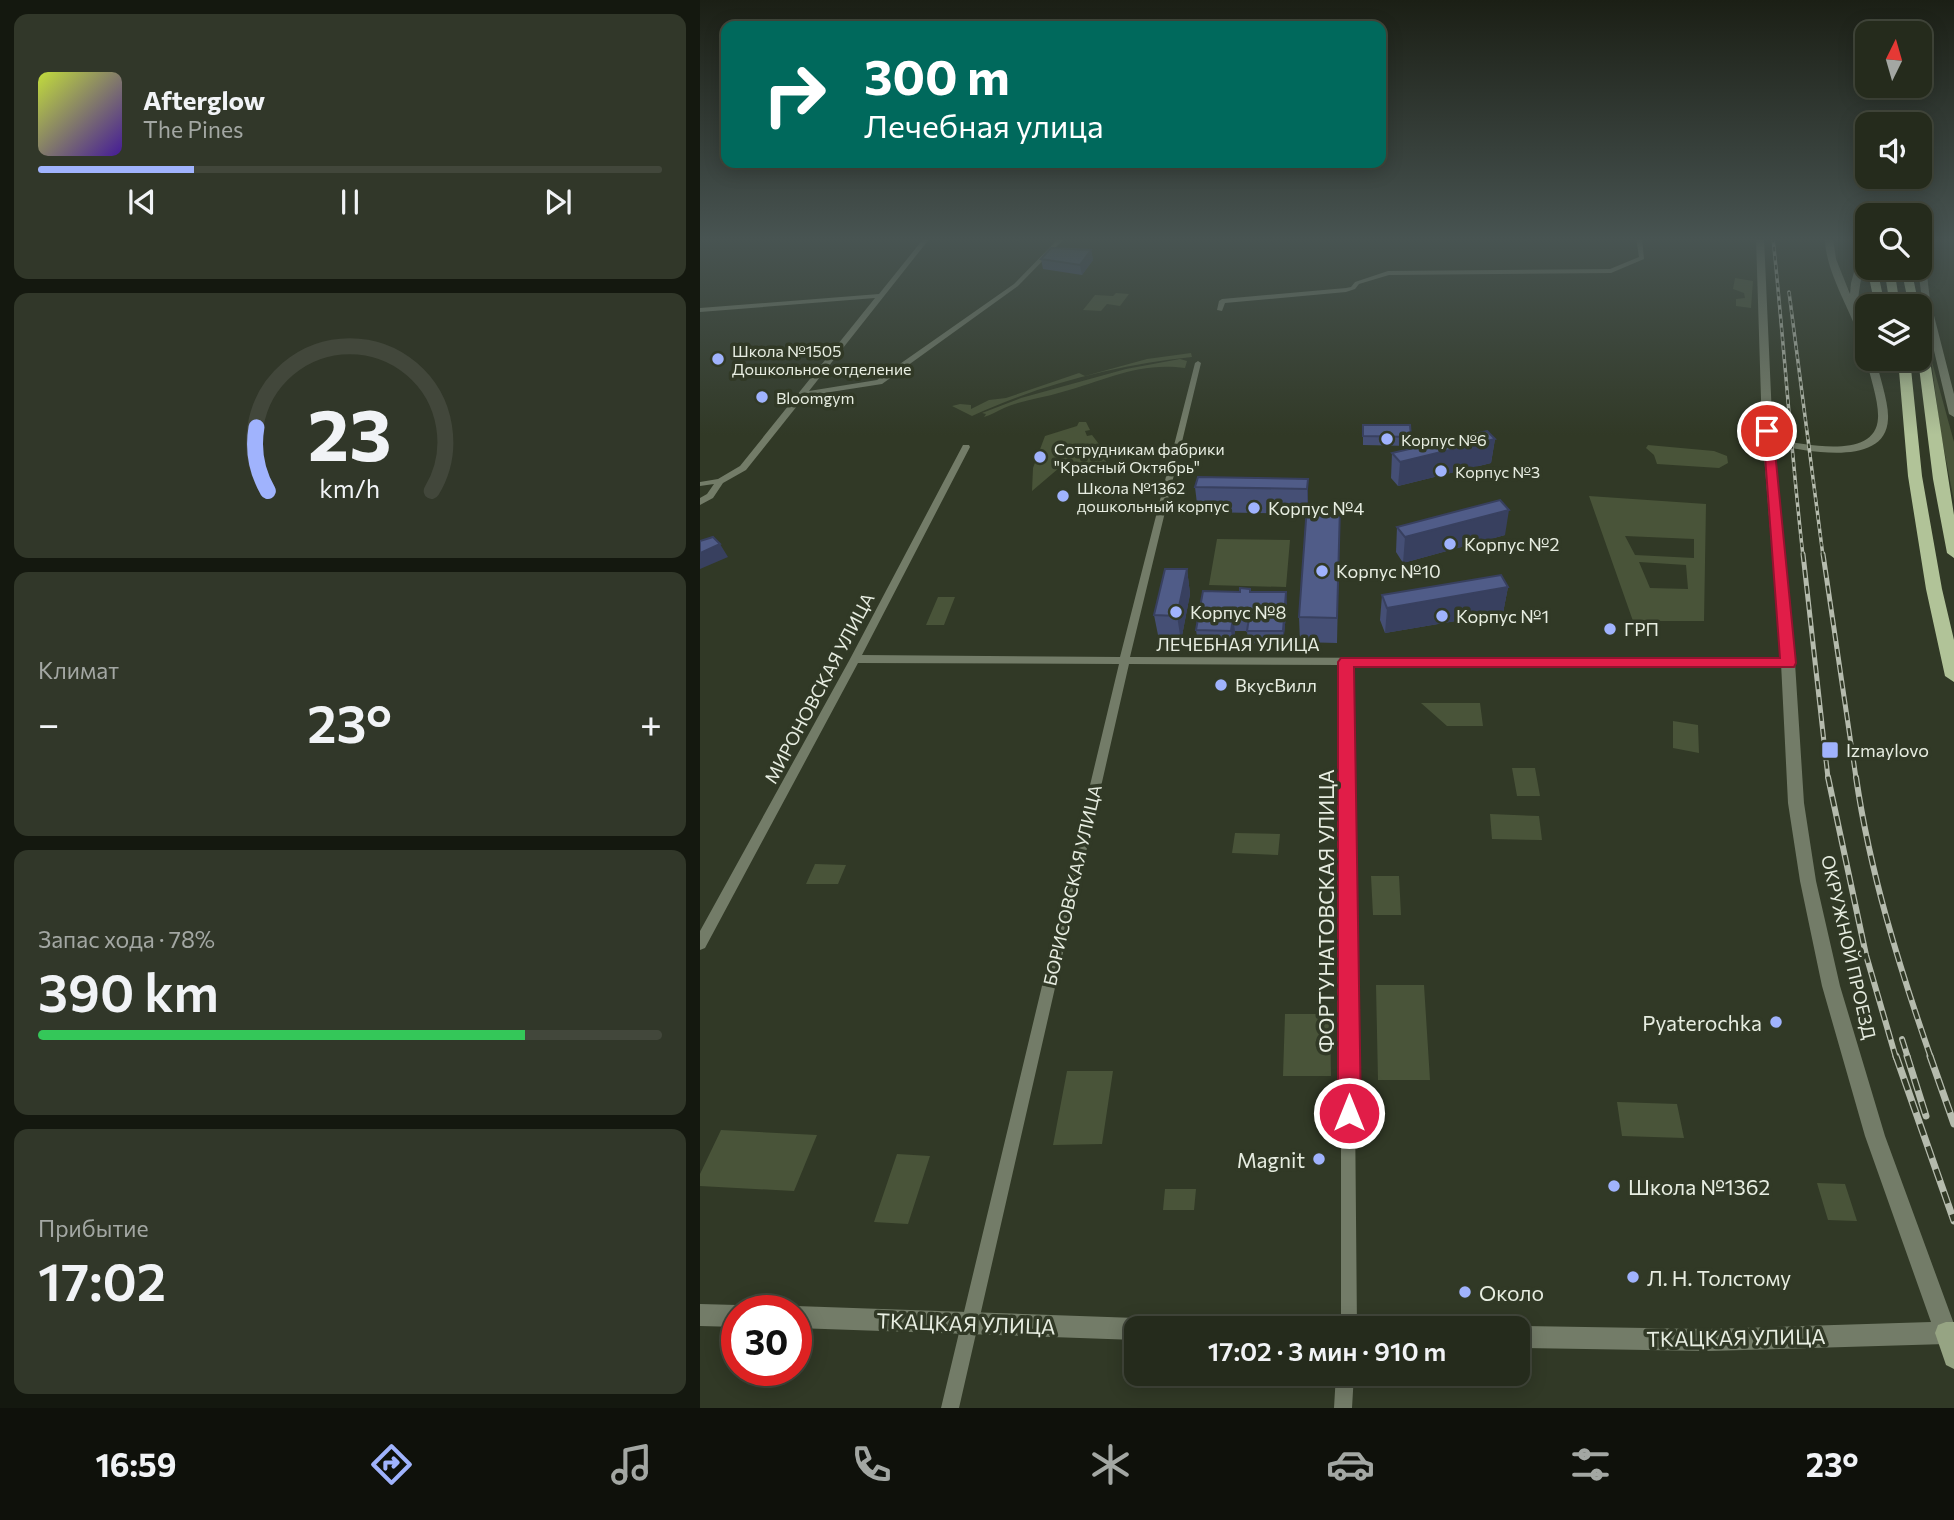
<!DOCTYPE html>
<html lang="ru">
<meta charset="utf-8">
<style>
body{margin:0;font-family:Commissioner,sans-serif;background:#313729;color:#f1f3f6;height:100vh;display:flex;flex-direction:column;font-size:26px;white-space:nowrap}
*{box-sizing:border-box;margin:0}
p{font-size:23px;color:#a3a7a3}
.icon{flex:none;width:38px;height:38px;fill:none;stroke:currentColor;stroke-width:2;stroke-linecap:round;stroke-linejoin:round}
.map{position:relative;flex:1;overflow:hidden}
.panel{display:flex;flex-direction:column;gap:14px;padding:14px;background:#14180f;width:700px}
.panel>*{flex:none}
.banner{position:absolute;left:21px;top:21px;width:665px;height:147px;border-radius:14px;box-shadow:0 4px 18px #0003,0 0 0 2px #42473b;background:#00695c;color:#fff;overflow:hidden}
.needle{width:46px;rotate:5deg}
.buttons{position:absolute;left:1155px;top:21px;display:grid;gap:14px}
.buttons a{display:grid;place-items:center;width:77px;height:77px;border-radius:14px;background:#252b1c;box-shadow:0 4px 18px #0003,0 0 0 2px #42473b;font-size:35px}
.speed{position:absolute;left:21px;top:1295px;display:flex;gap:14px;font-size:35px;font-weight:700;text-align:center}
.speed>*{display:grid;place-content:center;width:91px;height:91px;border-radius:50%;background:#252b1c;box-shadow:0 4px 18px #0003,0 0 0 2px #42473b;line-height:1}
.speed .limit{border:10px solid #d22;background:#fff;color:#111}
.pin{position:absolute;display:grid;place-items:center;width:60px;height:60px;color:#fff;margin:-30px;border:4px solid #fff;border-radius:50%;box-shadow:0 2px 7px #0007}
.me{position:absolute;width:77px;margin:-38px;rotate:0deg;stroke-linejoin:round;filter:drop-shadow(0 0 5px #0008)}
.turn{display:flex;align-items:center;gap:24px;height:147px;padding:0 28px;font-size:32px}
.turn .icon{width:91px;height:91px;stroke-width:2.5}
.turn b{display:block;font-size:49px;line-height:60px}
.big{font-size:52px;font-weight:600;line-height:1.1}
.panel .tile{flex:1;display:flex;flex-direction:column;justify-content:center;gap:10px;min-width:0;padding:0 24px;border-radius:14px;background:#313729}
.panel .dial{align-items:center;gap:0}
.dial svg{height:182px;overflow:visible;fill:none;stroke:#42473b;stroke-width:7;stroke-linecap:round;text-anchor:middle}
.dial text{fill:#f1f3f6;stroke:none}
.song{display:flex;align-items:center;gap:21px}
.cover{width:84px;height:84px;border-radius:10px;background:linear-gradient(135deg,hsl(70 70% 55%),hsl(260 70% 35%))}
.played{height:7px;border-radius:4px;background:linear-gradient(90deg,#a0b3fd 25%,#42473b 25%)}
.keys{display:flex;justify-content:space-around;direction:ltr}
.heat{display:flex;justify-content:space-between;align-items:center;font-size:38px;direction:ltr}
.charge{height:10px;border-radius:5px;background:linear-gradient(90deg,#34c759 78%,#42473b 0)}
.trip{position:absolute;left:424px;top:1316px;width:406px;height:70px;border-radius:14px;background:#252b1c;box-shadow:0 4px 18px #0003,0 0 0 2px #42473b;font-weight:600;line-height:70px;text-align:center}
.tabs{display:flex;height:112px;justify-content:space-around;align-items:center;background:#0f110b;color:#a3a7a3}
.tabs .icon{width:49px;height:49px}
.tabs .on{color:#a0b3fd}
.tabs b{font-size:32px;color:#f1f3f6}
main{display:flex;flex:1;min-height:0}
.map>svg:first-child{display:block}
.green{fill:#495439;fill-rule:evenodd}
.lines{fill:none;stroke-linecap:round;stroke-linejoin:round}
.minor{fill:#737c68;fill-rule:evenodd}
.tertiary{fill:#737c68;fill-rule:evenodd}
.secondary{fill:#96a483;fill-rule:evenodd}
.primary{fill:#b1c398;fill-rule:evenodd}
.rail-far3-casing{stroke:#b5bbad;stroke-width:3.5}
.rail-far2-casing{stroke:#b5bbad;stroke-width:5}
.rail-far1-casing{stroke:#b5bbad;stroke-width:6}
.rail-casing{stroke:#b5bbad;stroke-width:7}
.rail-far3{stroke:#313926;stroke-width:2;stroke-dasharray:4.5;stroke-linecap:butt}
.rail-far2{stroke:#313926;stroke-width:2.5;stroke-dasharray:8;stroke-linecap:butt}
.rail-far1{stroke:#313926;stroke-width:3.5;stroke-dasharray:10;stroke-linecap:butt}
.rail{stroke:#313926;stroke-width:4.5;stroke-dasharray:12;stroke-linecap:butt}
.wall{fill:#454f75}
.shaded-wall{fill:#38405f}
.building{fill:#505c88;stroke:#38405f;stroke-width:2}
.route{fill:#e11d48;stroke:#92132f;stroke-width:2}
.poi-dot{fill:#a0b3fd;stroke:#313926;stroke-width:2.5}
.labels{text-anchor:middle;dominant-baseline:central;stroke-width:7;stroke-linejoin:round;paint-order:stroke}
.far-poi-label{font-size:16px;fill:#e7ede1;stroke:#313926;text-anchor:start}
.poi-label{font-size:18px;fill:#e7ede1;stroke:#313926;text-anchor:start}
.street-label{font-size:18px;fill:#e7ede1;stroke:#313926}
.near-street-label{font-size:21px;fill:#e7ede1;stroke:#313926}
.near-poi-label{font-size:21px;fill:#e7ede1;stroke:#313926;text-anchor:start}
</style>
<main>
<section class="panel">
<div class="tile">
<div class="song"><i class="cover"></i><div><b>Afterglow</b><p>The Pines</p></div></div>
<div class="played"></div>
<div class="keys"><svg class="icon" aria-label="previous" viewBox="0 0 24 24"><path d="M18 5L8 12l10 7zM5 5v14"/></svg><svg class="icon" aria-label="pause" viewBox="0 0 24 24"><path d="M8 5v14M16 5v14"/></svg><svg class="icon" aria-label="next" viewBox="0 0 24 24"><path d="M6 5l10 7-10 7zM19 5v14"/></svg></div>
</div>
<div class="tile dial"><svg viewBox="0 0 100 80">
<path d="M14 69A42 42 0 1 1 86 69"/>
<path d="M14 69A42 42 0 0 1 9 41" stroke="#a0b3fd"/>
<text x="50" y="56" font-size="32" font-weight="700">23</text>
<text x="50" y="72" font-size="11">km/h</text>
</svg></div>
<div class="tile"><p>Климат</p>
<div class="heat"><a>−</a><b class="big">23°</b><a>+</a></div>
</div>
<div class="tile"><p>Запас хода · 78%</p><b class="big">390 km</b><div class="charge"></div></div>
<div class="tile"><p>Прибытие</p><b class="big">17:02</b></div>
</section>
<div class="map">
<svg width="1254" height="1408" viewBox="0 0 1254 1408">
<rect width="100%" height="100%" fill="#313926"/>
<path class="green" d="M1035,278l18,3 -2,27 -15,-2v-7l9,-1 -1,-5 -11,-4z
M416,293l13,1 -9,12 -13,-2 -6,7 -18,-1 12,-15 18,1z
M491,353l1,4c-72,7 -154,28 -220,59l-20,-10 8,-2 11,1v4l18,-9 17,-2 73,-25 6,3 62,-17z
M1231,358l23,84v59l-14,-72z
M480,359l7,2 -2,7c-48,-6 -78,12 -123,24 -19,6 -40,8 -58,16 -7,3 -13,7 -20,9l2,-3 -4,-1 39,-15 105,-29z
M379,422h7l4,8 -5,1 2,5 5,-1 16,21 -4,12h-45l-27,23 1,-23 12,-32 32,-10z
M948,445l66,6 13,5 1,7 -9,5 -62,-4 -3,-9 -8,-7z
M889,496l117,8 -2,117h-71zM925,536l69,3v19l-59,-3zM939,562l47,3 2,24 -38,-1z
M517,539l73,1 -4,47 -77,-2z
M238,597h17l-11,28h-18z
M721,703h59l3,23h-36z
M973,721l25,4 1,28 -26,-5z
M812,768h23l5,28h-23z
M790,814l49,2 3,24 -50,-1z
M535,833l45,1 -2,21 -46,-2z
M115,864l31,1 -8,19h-32z
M671,876h28l2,39h-28z
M676,985h48l6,95h-52z
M585,1014h45l1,62h-48z
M367,1071h46l-11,73 -49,1z
M917,1102l60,2 7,34 -62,-2z
M21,1130l96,5 -23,56 -94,-5v-12z
M197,1154l33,2 -22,68 -34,-2z
M1117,1183l28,1 12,37 -29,-1z
M465,1189h31l-2,21h-31z"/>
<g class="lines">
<path class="minor" d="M224,238h6l-121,153 68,-11 137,-96 45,-46h6l-47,48 -136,98 -77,12 -59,74 -23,13 -10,15 -13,7v-7l7,-4 7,-10 -14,2v-4l18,-3 22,-13 135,-168 -175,14v-4l179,-14z
M936,238h6l2,21 -33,14 -222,2 -30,9 -4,5 -9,3 -121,11 -3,8 -5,-1 2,-9 3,-2 124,-11 5,-1 4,-5 33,-11 222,-2 29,-12z
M498,361l3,2 -71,294 658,2 5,4 -5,4 -437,-2 6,663h-16v-663l-212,-1 -170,744h-18l178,-744 -261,-1 -153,285 -5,2v-19l150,-272 113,-214h6l1,2 -108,208 258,2 75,-294z
M636,1374h18l-2,34h-18z"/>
<path class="tertiary" d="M1056,238h8l9,201c27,4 103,23 105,-21 1,-16 -8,-42 -12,-59l1,-1 9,1c3,17 13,43 12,60 -2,50 -84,31 -115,26l22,218 9,140 12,78 24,105 45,150 69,188v17l-8,3 -238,7 -191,-3v-20h-6l6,-2 191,3 223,-7 -66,-186 -43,-150 -22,-105 -12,-78 -7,-140 -19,-232z
M1125,238h8l3,21 14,35 1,-11 12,-43 4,-2c0,22 -8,43 -9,65l-3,2 12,28v15l-5,-3c-10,-33 -37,-73 -37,-107z
M1220,248l4,2 6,50 24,94v23l-5,-3 -27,-114 -4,-32z
M0,1304l37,1 9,6h-9v16l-37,-1z
M96,1306l340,12 8,3 3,7h-11v12l-340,-12v-17h-9z"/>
<path class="secondary" d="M1246,1322h8v47l-8,-4 -11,-32 3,-8z"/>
<path class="primary" d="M1162,238h5v6l-3,-1z
M1167,268h10l8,38h-10z
M1184,268h10l6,38h-10z
M1201,268h10l8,38h-10z
M1220,332l6,3 28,180v43l-7,-5 -14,-74 -15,-120h2z
M1198,359h12l12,117 20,113 12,51v42l-9,-6 -19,-87 -18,-113z"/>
<defs>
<path id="rail-far3" d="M1073,238c11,106 18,212 30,318
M1089,292l34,264"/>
<path id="rail-far2" d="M1103,554l25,224
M1123,554l33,224"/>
<path id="rail-far1" d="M1128,777l38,178 30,103
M1156,777c14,96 43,189 75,281
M1202,1039l6,19"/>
<path id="rail" d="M1196,1056l58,165
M1207,1056l19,60
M1230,1056l24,68"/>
</defs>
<use href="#rail-far3" class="rail-far3-casing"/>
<use href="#rail-far2" class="rail-far2-casing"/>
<use href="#rail-far1" class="rail-far1-casing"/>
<use href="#rail" class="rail-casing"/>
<use href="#rail-far3" class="rail-far3"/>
<use href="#rail-far2" class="rail-far2"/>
<use href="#rail-far1" class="rail-far1"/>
<use href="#rail" class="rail"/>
</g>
<path class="wall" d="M391,250l2,10 -11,15 -39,-6 -2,-10z
M663,425l48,12 -1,9 -47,-1z
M795,439l-4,24 -93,23 -7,-8 1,-25z
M608,479v27l32,1 -3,136 -37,-1 -1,-25 7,-103 -108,-2 -3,-25z
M697,527l108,8 -102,28 -7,-11z
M487,569l3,25 -9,47 -22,-1 -5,-25z
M808,587l-5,26 -118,20 -5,-13 2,-25z
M550,589v3l37,13 -4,39 -35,-1 -1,-12h-12l-2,12h-35l-2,-13 44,-38z"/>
<path class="shaded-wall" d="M391,250l2,10 -11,15 -2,-10z
M795,439l-4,24 -93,23 2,-24z
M608,479v35l-1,-25z
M809,510l-4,25 -102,28 2,-26z
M20,544l8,13 -28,12v-16z
M487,569l3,25 -9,47 -4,-25z
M808,587l-5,26 -118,20 2,-25z
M586,592l1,13 -4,39v-13z
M533,618l2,13 -2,12 -2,-12z"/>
<path class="building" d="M351,248l40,2 -11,15 -39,-6z
M663,425h47l1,12 -48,-1z
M787,431l8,8 -95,23 -8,-9z
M498,477l110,2 -1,10 -112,-2z
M800,500l9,10 -104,27 -8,-10z
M607,506l33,1 -3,111 -38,-1z
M13,537l7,7 -20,9v-12z
M465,569h22l-10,47 -23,-1z
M801,575l7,12 -121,21 -5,-13z
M540,588l10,1v3h36l-3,39h-36l2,-13h-16l-2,13 -35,-1 7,-39 37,1z"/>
<linearGradient id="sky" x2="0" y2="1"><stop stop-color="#1b1f15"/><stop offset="0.55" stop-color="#485452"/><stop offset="1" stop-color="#485452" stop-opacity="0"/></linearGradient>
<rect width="1254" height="435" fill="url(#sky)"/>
<path class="route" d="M1063,429l10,2 23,232 -2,4h-440l7,446 -4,8 -8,3 -7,-3 -4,-8v-451l3,-4h439z"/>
<g class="poi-dot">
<circle cx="18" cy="359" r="7"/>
<circle cx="62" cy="397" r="7"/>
<circle cx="687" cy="439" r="7"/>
<circle cx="340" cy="457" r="7"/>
<circle cx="741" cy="471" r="7"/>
<circle cx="363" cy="496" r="7"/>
<circle cx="554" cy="508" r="7"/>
<circle cx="750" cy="544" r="7"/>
<circle cx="622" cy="571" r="7"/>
<circle cx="476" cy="612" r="7"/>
<circle cx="742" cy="616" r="7"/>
<circle cx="910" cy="629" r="7"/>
<circle cx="521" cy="685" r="7"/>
<rect x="1121" y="741" width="18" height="18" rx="3.5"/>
<circle cx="1076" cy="1022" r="7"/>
<circle cx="619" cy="1159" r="7"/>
<circle cx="914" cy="1186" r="7"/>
<circle cx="933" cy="1277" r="7"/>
<circle cx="765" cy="1292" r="7"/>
</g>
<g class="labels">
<g class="far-poi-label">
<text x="32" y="350">Школа №1505<tspan x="32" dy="18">Дошкольное отделение</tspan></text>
<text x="76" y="397">Bloomgym</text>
<text x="701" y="439">Корпус №6</text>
<text x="354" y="448">Сотрудникам фабрики<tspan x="354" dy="18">"Красный Октябрь"</tspan></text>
<text x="755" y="471">Корпус №3</text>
<text x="377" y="487">Школа №1362<tspan x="377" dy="18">дошкольный корпус</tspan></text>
</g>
<g class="poi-label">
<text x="568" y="508">Корпус №4</text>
<text x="764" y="544">Корпус №2</text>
<text x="636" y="571">Корпус №10</text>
<text x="490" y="612">Корпус №8</text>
<text x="756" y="616">Корпус №1</text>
<text x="924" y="629">ГРП</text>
<text x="535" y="685">ВкусВилл</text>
<text x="1146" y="750">Izmaylovo</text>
</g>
<g class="street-label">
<text x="538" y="644">ЛЕЧЕБНАЯ УЛИЦА</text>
<text transform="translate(119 688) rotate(-62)">МИРОНОВСКАЯ УЛИЦА</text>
<text transform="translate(372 885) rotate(-77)">БОРИСОВСКАЯ УЛИЦА</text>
<text transform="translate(1149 947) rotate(77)">ОКРУЖНОЙ ПРОЕЗД</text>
</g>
<g class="near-street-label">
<text transform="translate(625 911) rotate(-90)">ФОРТУНАТОВСКАЯ УЛИЦА</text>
<text transform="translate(266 1323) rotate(2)">ТКАЦКАЯ УЛИЦА</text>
<text transform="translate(1036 1337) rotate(-1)">ТКАЦКАЯ УЛИЦА</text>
</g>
<g class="near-poi-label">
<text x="1062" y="1022" text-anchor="end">Pyaterochka</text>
<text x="605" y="1159" text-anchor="end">Magnit</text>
<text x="928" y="1186">Школа №1362</text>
<text x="947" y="1277">Л. Н. Толстому</text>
<text x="779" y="1292">Около</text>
</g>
</g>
</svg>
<div class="buttons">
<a><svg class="needle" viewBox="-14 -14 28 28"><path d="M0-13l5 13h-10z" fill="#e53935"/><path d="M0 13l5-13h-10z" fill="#a3a7a3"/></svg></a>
<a><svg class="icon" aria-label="sound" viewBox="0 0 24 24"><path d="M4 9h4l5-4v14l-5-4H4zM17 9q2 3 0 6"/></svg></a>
<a><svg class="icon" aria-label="search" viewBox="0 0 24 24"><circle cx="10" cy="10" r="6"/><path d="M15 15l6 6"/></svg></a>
<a><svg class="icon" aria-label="layers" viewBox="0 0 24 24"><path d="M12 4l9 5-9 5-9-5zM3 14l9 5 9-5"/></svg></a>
</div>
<div class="speed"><div class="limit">30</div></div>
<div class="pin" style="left:1067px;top:431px;background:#d93025"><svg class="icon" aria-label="arrive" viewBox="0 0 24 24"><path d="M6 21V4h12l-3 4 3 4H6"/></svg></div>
<svg class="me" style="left:649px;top:1113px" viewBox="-20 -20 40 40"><circle r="17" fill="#e11d48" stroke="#fff" stroke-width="3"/><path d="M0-11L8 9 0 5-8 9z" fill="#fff"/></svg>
<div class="trip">17:02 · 3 мин · 910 m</div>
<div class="banner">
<div class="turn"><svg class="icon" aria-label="right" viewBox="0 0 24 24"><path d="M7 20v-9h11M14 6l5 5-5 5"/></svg><div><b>300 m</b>Лечебная улица</div></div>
</div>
</div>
</main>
<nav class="tabs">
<b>16:59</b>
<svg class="icon on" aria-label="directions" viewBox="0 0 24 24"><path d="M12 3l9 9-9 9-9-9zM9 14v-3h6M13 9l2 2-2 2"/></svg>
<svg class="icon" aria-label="music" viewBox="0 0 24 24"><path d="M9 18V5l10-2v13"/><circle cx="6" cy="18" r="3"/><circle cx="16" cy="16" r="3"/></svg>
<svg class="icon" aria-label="phone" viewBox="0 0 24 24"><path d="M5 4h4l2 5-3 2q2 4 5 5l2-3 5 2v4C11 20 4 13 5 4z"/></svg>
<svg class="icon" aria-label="climate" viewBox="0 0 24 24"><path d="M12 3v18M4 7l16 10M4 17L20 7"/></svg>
<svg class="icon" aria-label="car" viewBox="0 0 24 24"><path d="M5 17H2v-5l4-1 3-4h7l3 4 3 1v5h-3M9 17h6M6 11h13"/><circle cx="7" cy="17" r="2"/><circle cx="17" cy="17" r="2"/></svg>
<svg class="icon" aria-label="filters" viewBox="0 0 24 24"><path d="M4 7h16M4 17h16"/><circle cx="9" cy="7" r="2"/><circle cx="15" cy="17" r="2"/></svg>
<b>23°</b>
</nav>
